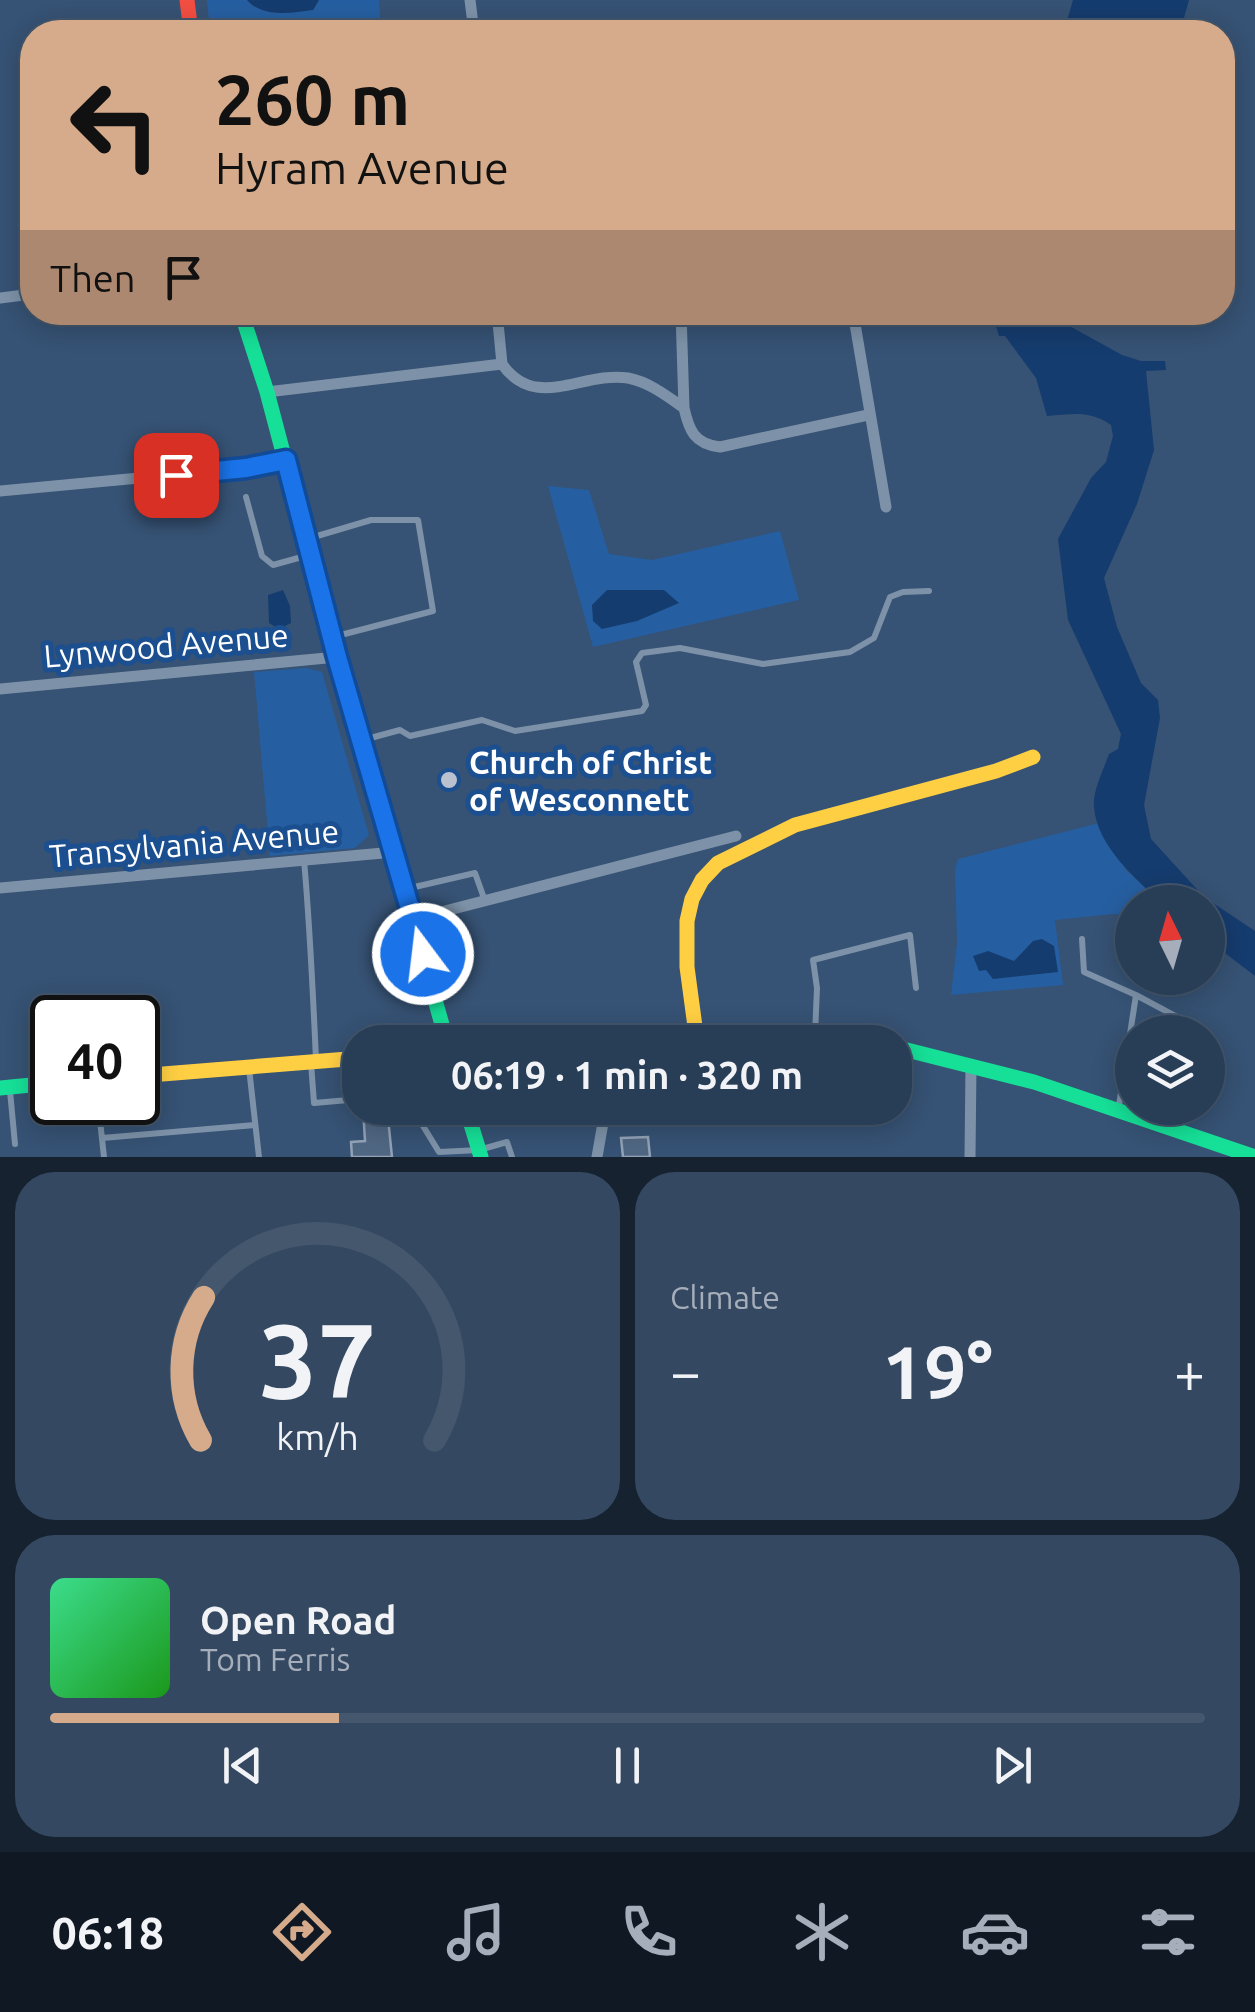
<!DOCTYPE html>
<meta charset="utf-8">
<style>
body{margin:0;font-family:Ubuntu,sans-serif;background:#344961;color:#f1f3f6;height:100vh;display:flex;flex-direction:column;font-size:38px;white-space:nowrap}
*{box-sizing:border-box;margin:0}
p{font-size:32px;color:#a5aeba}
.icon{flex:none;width:55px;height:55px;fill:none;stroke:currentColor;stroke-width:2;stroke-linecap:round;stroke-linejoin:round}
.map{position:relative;height:1157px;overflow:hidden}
.sheet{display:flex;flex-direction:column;gap:15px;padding:15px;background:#162230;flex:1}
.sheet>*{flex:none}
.banner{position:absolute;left:20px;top:20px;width:1215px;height:305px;border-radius:40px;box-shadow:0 5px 25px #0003,0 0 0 2px #44576d;background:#d6ab8b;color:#111;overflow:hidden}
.needle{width:65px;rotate:355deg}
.fabs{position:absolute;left:1115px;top:885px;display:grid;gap:20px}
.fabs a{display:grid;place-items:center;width:110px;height:110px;border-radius:50%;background:#283e57;box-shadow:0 5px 25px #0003,0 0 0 2px #44576d;font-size:50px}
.speed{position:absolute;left:30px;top:995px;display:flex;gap:20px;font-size:50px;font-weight:700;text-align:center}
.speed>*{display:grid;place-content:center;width:130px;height:130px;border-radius:50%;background:#283e57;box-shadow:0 5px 25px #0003,0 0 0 2px #44576d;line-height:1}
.speed .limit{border:5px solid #111;border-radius:15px;background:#fff;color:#111}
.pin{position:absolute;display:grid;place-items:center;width:85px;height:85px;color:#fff;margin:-42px;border-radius:20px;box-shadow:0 5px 15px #0006}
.me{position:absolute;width:110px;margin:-55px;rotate:345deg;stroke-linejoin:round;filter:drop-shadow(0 0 8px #0008)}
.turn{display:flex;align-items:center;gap:35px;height:210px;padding:0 30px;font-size:45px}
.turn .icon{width:130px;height:130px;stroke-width:2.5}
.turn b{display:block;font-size:70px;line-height:85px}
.then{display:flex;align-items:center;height:95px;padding:0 30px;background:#0003;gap:20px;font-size:38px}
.big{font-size:75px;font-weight:600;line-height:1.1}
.sheet .widget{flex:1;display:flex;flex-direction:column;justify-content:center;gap:15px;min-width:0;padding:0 35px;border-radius:40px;background:#344961}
.sheet .dial{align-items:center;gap:0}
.dial svg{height:260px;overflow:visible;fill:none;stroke:#44576d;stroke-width:7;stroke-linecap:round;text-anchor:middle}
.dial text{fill:#f1f3f6;stroke:none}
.song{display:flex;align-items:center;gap:30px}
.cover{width:120px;height:120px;border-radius:15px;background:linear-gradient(135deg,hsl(150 70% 55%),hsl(120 70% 35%))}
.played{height:10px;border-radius:5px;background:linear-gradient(90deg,#d6ab8b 25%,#44576d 25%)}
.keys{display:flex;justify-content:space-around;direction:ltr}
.heat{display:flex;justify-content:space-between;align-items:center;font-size:55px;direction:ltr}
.sheet .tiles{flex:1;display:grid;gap:15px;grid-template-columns:1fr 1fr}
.widget:last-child{grid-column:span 2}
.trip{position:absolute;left:342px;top:1025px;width:570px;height:100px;border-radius:40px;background:#283e57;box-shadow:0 5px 25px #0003,0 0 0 2px #44576d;font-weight:600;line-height:100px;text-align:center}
.menu{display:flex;height:160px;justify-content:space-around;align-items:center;background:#101923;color:#a5aeba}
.menu .icon{width:70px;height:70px}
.menu .selected{color:#d6ab8b}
.menu b{font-size:45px;color:#f1f3f6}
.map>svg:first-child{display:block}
.green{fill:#265fa1}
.water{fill:#153c6e}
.building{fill:#506783;stroke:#92a2b6;stroke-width:2.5}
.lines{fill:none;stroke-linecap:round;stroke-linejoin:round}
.lane{stroke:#7d92a8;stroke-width:6}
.street{stroke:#7d92a8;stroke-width:11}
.fast{stroke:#16e098;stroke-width:15}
.slow{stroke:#ffcf43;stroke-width:15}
.jam{stroke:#f24e42;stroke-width:15}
.route-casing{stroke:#114b97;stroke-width:25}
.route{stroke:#1a73e8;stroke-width:18}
.poi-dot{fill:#b9c2ce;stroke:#1b4f8f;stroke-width:4}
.labels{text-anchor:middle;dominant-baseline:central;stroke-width:10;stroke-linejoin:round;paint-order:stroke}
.street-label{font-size:32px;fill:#fff;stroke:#1b4f8f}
.poi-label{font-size:32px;font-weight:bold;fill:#fff;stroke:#1b4f8f;text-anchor:start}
</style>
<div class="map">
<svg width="1255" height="1157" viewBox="0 0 1255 1157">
<rect width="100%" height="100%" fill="#365274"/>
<path class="green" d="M207,0h40l7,7 59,3 6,-10h60l2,32h-171z
M548,486l41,4 20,64 43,6 128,-29 19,69 -206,47z
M306,668l16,4 47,163 -14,13 -85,8 -16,-184z
M1099,823l27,47 35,32h-29v13l-19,-1 -58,6 8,65 -112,10 6,-52 -2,-74 3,-10z"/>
<path class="water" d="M247,0h72l-6,10c-22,3 -50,8 -66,-10z
M1073,0h116l-9,32h-116z
M992,313h54l76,42 19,6h24l1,9 -20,1 8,79 -17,54 -33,74 13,49 24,56 17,17 2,18 -16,87 7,34 53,58 51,34v45l-47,-36v-38h-47c-26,-24 -64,-56 -67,-95 -2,-15 10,-38 15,-53l9,-5 3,-15 -53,-114 -10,-81 33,-61 15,-16 7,-26 -2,-11c-21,-15 -39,-11 -64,-9l-11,-38 -31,-42h-6z
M283,590l7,16 1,17 -12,6 -10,-6 -1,-28z
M607,590h57l15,13 -42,18 -35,8 -9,-8 -1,-16z
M1042,939l12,7 4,26 -65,7 -7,-9 -7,1 -6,-15 15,-5 26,10 19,-20z"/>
<path class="building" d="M363,1108h24l5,49h-40l-1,-15 14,-1z
M648,1137l2,20h-27l-2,-19z"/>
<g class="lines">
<path class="lane" d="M246,497l16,59 11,9 36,-10
M307,539l64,-19h47l15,91 -100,26
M363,740l37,-10 10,6 72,-16 33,11 127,-20 4,-6 -10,-43 6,-9 38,-5 83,16 87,-12 24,-14 16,-41 13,-5 26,-1
M304,860c6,67 9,133 12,200
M406,889l69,-16 10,28
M1082,939l2,33 52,23 -18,117
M1136,995l41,22 12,15
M815,1035l2,-47 -4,-28 97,-25 6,53
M311,1063l3,40 46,-4
M1208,1066l2,28
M249,1068l10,89
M10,1091l5,53
M98,1102l6,55
M412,1108l27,44 40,-2 28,-8 5,15
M414,1111l46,-3
M102,1138l153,-13"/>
<path class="street" d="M470,0l4,32
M0,298l32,-4
M497,312l5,52
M681,312l3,96
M853,312l33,195
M502,364c34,48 80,7 126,14 21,4 39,18 56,30 5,22 10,36 36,39l148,-32
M267,392l235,-28
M0,491l246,-23 39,-7
M0,689l337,-32
M0,888l394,-36
M414,919l322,-83
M597,1157l7,-40 14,-9
M970,1157l1,-92"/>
<path class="fast" d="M241,312l26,80 70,265 110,385
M567,1042l189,-8 114,8
M895,1047l139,35 221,75
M0,1088l52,-5
M466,1108l15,49"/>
<path class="slow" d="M696,1034l-9,-67v-46l5,-22 10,-19 16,-17 77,-38 201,-54 37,-14
M138,1076l222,-18"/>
<path class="jam" d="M187,0l4,32"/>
</g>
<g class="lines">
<defs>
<path id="route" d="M176,475l70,-7 40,-8 51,197 86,297"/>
</defs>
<use href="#route" class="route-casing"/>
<use href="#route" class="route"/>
</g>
<circle class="poi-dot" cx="449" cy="780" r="10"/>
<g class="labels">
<g class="street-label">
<text transform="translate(166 645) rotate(-5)">Lynwood Avenue</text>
<text transform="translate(194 843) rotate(-5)">Transylvania Avenue</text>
</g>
<g class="poi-label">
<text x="469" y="762">Church of Christ<tspan x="469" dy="37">of Wesconnett</tspan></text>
</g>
</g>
</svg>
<div class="fabs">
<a><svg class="needle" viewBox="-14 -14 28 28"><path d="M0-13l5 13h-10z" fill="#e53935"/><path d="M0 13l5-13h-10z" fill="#a5aeba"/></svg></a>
<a><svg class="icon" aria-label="layers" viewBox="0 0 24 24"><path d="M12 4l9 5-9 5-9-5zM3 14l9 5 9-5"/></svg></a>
</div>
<div class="speed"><div class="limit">40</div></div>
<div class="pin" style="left:176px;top:475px;background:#d93025"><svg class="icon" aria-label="arrive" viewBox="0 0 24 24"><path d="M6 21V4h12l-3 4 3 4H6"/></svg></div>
<svg class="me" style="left:423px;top:954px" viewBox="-20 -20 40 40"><circle r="17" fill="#1a73e8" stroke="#fff" stroke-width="3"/><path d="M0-11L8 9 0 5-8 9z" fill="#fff"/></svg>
<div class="trip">06:19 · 1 min · 320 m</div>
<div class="banner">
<div class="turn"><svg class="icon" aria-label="left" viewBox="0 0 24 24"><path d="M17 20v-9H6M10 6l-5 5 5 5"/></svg><div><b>260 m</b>Hyram Avenue</div></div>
<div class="then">Then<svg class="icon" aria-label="arrive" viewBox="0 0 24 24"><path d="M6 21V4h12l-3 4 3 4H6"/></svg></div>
</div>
</div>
<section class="sheet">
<div class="tiles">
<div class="widget dial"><svg viewBox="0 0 100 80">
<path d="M14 69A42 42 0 1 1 86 69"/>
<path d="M14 69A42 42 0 0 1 15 25" stroke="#d6ab8b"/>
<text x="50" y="56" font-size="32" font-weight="700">37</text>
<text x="50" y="72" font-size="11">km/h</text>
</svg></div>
<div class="widget"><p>Climate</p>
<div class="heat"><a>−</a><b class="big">19°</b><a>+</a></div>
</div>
<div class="widget">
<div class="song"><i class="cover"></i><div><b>Open Road</b><p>Tom Ferris</p></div></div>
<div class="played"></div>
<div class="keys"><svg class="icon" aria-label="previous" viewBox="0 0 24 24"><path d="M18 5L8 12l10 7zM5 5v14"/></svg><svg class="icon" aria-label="pause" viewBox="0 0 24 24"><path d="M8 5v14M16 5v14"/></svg><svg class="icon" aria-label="next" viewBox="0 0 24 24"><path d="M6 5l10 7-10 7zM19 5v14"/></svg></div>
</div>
</div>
</section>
<nav class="menu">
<b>06:18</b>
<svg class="icon selected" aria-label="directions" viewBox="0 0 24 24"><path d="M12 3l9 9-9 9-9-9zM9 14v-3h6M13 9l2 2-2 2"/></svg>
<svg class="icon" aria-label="music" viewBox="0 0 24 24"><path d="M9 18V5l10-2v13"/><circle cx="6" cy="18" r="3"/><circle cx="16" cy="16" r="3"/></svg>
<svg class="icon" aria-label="phone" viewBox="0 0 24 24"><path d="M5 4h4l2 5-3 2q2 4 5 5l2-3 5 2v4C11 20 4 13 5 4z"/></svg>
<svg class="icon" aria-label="climate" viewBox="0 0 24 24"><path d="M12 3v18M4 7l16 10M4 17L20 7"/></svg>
<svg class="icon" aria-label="car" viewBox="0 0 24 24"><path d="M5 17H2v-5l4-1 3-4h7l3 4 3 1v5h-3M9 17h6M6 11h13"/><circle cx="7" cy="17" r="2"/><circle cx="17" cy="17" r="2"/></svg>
<svg class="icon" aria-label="filters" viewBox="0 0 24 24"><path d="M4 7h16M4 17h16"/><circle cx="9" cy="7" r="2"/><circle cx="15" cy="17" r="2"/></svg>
</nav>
